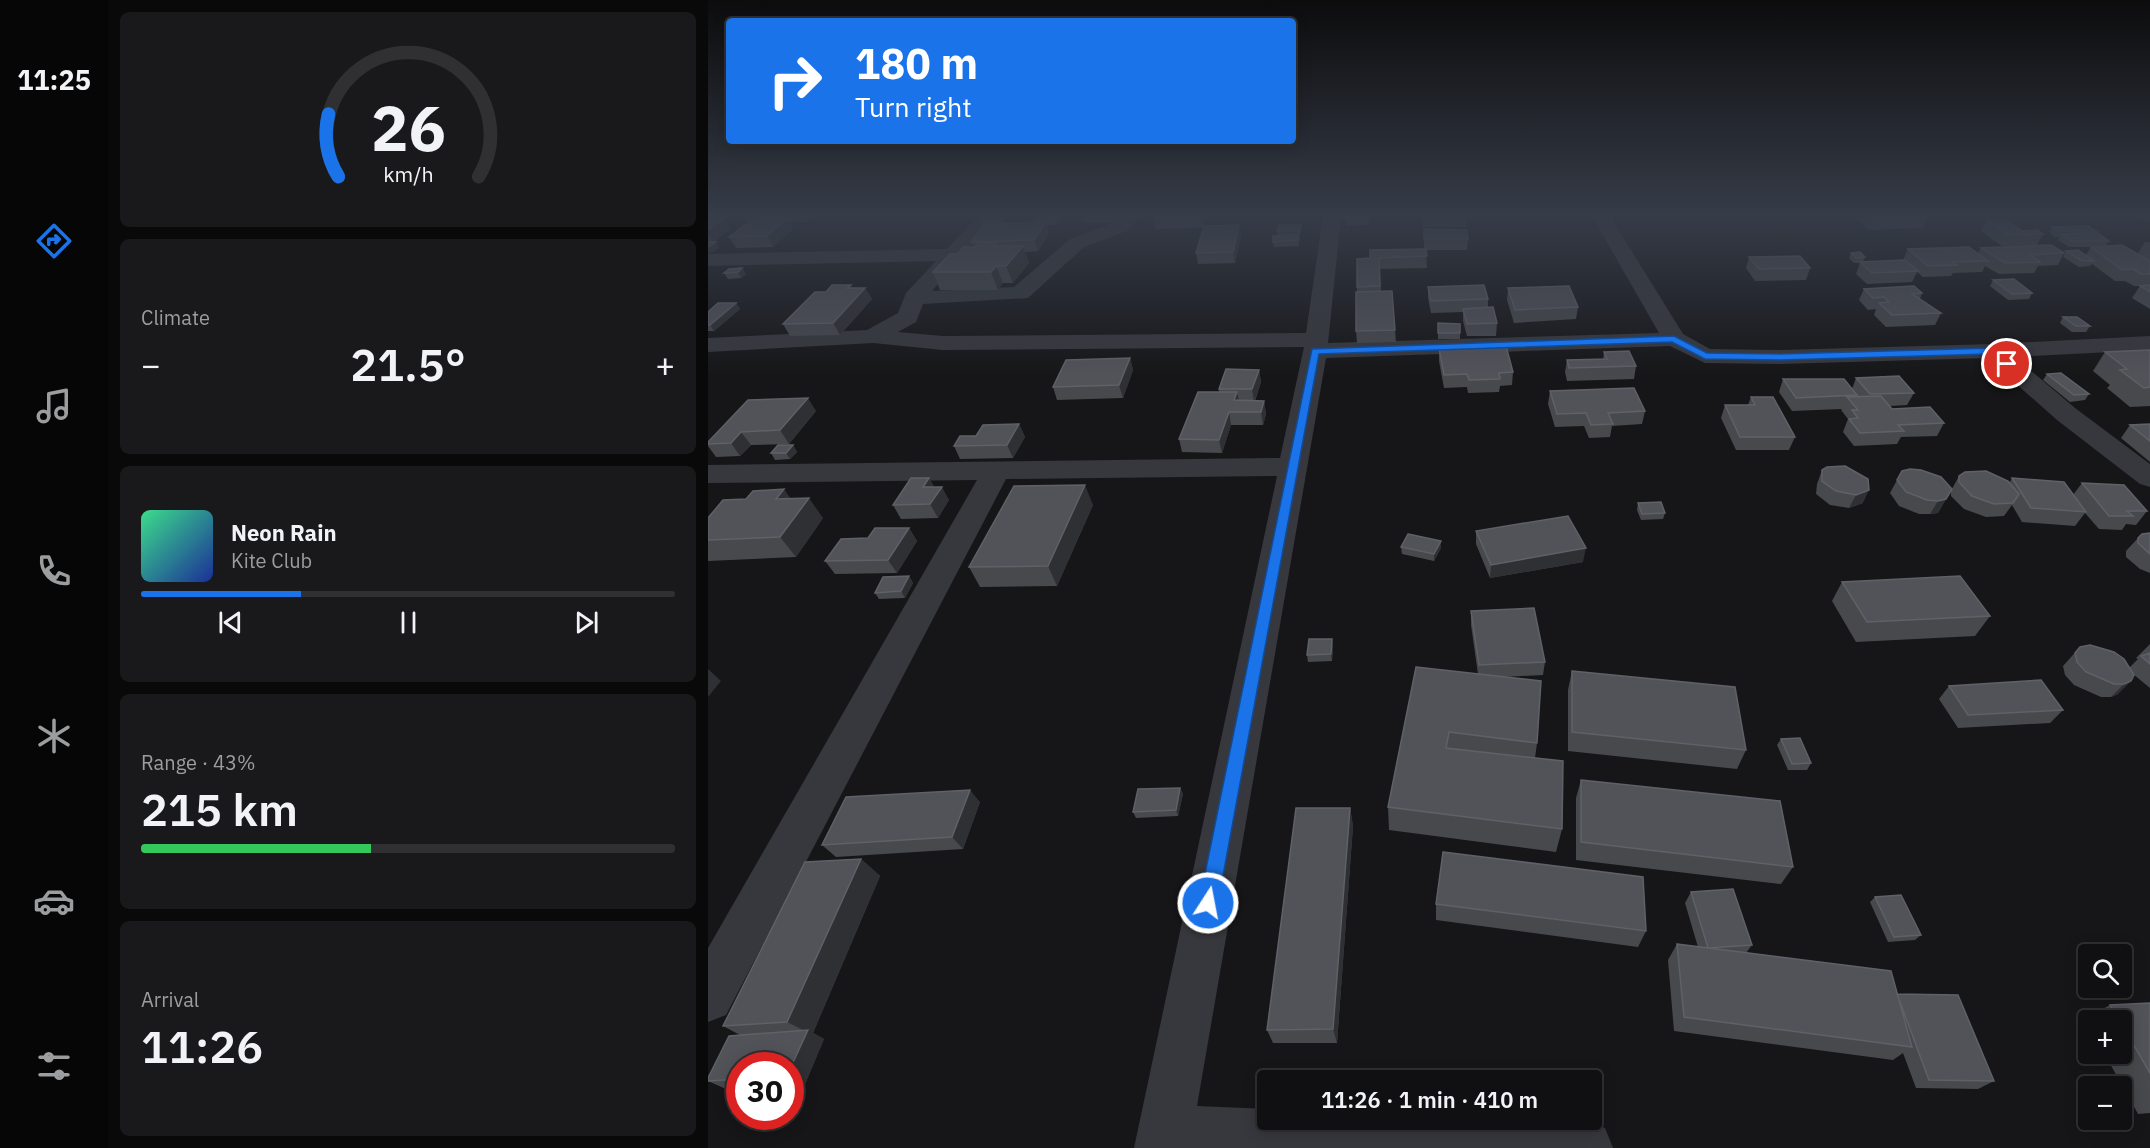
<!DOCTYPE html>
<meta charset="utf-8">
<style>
body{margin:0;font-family:"IBM Plex Sans",sans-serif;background:#19191b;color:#f1f3f6;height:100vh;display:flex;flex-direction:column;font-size:22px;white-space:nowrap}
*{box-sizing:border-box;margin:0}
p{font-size:20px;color:#9c9d9f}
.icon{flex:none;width:33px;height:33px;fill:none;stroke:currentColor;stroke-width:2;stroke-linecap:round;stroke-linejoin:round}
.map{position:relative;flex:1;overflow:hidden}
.side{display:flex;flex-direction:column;gap:12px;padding:12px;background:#09090a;width:600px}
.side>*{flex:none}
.guide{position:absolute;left:18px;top:18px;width:570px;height:126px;border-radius:6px;box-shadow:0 3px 15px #0003,0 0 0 2px #303032;background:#1a73e8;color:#fff;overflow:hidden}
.controls{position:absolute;left:1370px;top:944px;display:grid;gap:12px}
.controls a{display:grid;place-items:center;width:54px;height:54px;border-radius:6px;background:#101012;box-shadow:0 3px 15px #0003,0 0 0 2px #303032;font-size:30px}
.speed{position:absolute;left:18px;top:1052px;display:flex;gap:12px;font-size:30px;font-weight:700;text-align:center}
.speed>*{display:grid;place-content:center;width:78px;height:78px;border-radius:50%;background:#101012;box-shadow:0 3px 15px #0003,0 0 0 2px #303032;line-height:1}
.speed .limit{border:9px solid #d22;background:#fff;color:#111}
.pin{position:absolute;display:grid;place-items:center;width:51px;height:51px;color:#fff;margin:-26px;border:3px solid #fff;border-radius:50%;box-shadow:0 2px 6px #0007}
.me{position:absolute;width:66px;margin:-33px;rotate:11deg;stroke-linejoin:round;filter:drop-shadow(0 0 4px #0008)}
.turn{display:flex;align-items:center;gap:21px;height:126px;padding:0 30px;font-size:27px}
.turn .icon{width:78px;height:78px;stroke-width:2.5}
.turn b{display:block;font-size:42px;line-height:51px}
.big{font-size:45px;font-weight:600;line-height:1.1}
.side .widget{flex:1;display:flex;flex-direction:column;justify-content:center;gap:9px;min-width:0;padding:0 21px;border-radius:9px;background:#19191b}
.side .dial{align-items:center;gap:0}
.dial svg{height:156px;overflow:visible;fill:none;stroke:#303032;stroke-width:7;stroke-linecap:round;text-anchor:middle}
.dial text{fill:#f1f3f6;stroke:none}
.song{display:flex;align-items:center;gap:18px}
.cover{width:72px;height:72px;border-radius:9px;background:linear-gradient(135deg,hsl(150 70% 55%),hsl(230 70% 35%))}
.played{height:6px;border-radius:3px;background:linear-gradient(90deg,#1a73e8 30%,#303032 30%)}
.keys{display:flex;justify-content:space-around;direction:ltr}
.heat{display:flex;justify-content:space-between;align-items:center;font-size:33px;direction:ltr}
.charge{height:9px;border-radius:4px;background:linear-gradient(90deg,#34c759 43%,#303032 0)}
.trip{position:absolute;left:549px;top:1070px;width:345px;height:60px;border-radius:6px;background:#101012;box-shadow:0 3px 15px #0003,0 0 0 2px #303032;font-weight:600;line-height:60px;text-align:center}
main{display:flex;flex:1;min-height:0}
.dock{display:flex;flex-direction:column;width:108px;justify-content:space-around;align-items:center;background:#060607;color:#9c9d9f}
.dock .icon{width:42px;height:42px}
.dock .selected{color:#1a73e8}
.dock b{font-size:27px;color:#f1f3f6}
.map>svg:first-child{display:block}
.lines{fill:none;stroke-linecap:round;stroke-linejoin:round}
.minor{fill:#37383d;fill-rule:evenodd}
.wall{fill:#47494d}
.shaded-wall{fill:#2f3033}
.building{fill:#525359;stroke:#5f6168;stroke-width:1.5}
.route{fill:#1a73e8;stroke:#114b97;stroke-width:1.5}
</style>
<main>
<nav class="dock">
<b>11:25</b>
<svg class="icon selected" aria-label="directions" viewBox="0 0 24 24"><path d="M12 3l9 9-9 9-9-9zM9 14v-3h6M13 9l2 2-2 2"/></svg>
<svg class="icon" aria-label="music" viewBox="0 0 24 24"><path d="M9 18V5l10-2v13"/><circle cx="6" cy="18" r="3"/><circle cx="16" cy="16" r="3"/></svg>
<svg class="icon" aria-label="phone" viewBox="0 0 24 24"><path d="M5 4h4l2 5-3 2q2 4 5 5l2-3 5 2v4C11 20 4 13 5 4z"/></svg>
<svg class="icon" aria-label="climate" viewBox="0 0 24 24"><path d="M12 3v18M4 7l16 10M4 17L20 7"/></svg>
<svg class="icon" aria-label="car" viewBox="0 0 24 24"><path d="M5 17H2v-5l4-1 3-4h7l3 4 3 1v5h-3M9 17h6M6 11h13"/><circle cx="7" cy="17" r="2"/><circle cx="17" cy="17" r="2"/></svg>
<svg class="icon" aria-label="filters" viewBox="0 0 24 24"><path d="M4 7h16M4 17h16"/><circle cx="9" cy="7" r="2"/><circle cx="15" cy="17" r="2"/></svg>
</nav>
<section class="side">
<div class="widget dial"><svg viewBox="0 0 100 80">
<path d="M14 69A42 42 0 1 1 86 69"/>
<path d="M14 69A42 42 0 0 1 9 37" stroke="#1a73e8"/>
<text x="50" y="56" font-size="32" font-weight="700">26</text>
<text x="50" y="72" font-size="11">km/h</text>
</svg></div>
<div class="widget"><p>Climate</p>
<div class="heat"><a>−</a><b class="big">21.5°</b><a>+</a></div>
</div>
<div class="widget">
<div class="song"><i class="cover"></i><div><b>Neon Rain</b><p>Kite Club</p></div></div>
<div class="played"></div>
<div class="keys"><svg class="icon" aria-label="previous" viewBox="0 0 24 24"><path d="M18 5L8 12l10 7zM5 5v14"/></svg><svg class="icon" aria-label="pause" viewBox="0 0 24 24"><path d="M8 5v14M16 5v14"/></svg><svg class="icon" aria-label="next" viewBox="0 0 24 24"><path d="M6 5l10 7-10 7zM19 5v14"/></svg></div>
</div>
<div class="widget"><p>Range · 43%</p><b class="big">215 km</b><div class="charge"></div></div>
<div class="widget"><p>Arrival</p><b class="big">11:26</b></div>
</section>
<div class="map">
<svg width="1442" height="1148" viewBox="0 0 1442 1148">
<rect width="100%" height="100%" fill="#161618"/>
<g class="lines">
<path class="minor" d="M270,216h19l-65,75 82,-4 56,-48 43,-16 8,-7h20l-14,15 -43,16 -56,51 -105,6 -7,18 -18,10 45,4 363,-3 17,-117h18l-13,127 331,-10 -67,-117h18l73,118 27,15 70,1 213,-6 157,-8v14l-135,7 60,51 75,56v23l-10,-3 -83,-64 -70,-62 -207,6 -75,-1 -35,-17 -344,12 -129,748 71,3v10l317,1 20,8 8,20h-479l143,-672 -271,3 -280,536 -18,7v-74l269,-468 -269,3v-18l572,-7 24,-111 -361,3 -70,-7 -165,9v-14l159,-8 31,-17 8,-20 30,-32 -228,5v-12l239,-5z
M1432,216h10v5l-7,-1z"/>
</g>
<path class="wall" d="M37,216h70l-8,6h-18l4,7 -20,18 -37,1 -7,-11 19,-15z
M330,216h24l1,3 -5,6h-11l2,8 -11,18 -13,1 4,11 -16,20h-10l-5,7h-58l-7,-18 24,-18 16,-7 -2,-5 12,-16 -1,-3 4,-5 20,6 30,-1 -1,-3z
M373,216h39l-3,6 -33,1z
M501,216l-4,10 34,-1 2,11 -6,27 -37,1 -2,-11 8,-25 -49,1 -3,-11z
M637,216h24v9l-23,1z
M715,216h44l-1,11h-43z
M1151,216h67l1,1 -4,11 -54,2 -12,-10z
M17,218l6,11 -18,13 6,6 -11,6v-35z
M1278,220l36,11 21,3 -6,11 -35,1 -21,-15z
M593,225v6l-1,5h-2l1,10 -25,1 -1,-5 5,-6 -1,-5z
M1344,227l44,4 -2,3 15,7 -3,5 44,15v48l-18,-11 8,-12h-6l-9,-5h-10l-23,-17 -2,2 -11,1 -16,-10 3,-6 20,4 5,-8h-22l-11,-7 1,-3h-4l-6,-5z
M716,229l44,10 -1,11h-41l1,18 -47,1 1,22 14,39 1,12 -39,1 -1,-12 1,-44 13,-29 54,-9z
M1437,242h5v19l-12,-8z
M1273,248l83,5 -6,12 -20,1 -4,7 -35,1 -14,-8 -3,6 -29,1 -2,3 -28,1 -6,-5 -5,10 -45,2 -11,-10 4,-11h-6l-5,-5 2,-5 14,4 -2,5 40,-2 5,-11 70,4z
M1041,257l61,11 -4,12 -51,1 -9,-13z
M34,268l4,6 -5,4 -13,1 -4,-6z
M1285,280l39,13 -3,6 -21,1 -18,-14z
M720,287l60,12v9l9,15 -1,13h-29l-4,-15v-9l-32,1 -3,-15z
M144,288h13l7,11 -32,36 -50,1 -7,-12 43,-32z
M800,288l70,19 -2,12 -62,4 -7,-23z
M1156,289l58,4 -2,6 21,14 -6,12 -49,2 -12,-12 2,-6 -8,1 -9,-10z
M28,303l4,6 -26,22h-6v-19z
M1355,317l27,9 -4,6h-14l-12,-9z
M730,323l22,1v15h-22z
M731,348l74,24 -1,13 -12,1 -1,6 -31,1 -1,-6 -23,1 -5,-27z
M1442,350v56l-20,1 -23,-19 3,-3 -17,-14 12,-19z
M896,352l32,14 -2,13 -67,2 -2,-9 2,-12 36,-1z
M422,358l3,12 -10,28 -66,2 -4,-13z
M551,370l2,12 -6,19h9l2,13 -3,11h-32l-9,28 -40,-1 -3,-13 40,-47v-3z
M1339,374l42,20 -4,6 -15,2 -27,-22z
M1148,378l58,15 -7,12 -17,1 2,3 52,14 -7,13 -36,1 -4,7 -43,2 -11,-14 5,-13 -7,-9 1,-1 -50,2 -13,-19 4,-13 69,10z
M842,391l95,20 -3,13 -30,2 -2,11 -21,1 -5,-12 -29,1 -7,-23z
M1043,397l44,40 -6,13h-53l-15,-32 4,-13h23z
M40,400l68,11 -27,33 -38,1 -11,11 -24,1 -8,-11v-2z
M311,424l6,13 -12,21 -53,1 -6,-13z
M1442,424v38l-29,-24 9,-13z
M85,445l4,7 -7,7 -15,1 -4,-7z
M1137,466l18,37 -14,5 -19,-3 -14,-11 1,-10 5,-14z
M1251,476l51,6 2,-4 61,17 9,-12 65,28 -11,14 -10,-1 -4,6 -23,-1 -14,-16 -10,13 -53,-4 -10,-17 -8,11 -18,1 -22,-8 -13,-13v-6l-13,23 -8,1h-11l-20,-8 -9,-13 7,-13 55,9z
M221,478l5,9 15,13 -11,18 -37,1 -8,-14z
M82,499l33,19 -27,39 -88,4v-43z
M930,503l27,10 -2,6 -22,1 -4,-10z
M385,505l-36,81 -77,1 -11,-20z
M201,528l8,13 -20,32 -62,1 -10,-13 43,-23z
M768,531l107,31 -93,16 -14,-34z
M1442,533v40l-10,-4 -14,-12v-6l12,-13z
M693,547l40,1 -7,13 -32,-7z
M201,576l4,7 -8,15 -26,1 -4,-6z
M1134,582l148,34 -15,20 -119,6 -24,-41z
M763,611l74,51 -2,13 -40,2 34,66 -2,15 27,71 -6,23 -167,-22 -1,-23 90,-133 -7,-49z
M1442,644v44l-17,-14 -15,20 -7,3h-10l-27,-12 -9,-10 -2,-9 17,-19 49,21 9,-9 -2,-1z
M625,645l-1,16 -24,1 -1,-7z
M864,671l174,79 -9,19 -169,-18v-61z
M1241,686l114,24 -13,13 -92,5 -19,-29z
M1073,739l30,24 -4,7h-19l-11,-25z
M873,780l212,87 -12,17 -205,-24v-62z
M472,788l3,6 -5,22 -42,2 -3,-6z
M272,802l-17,47 -127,8 -14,-12z
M642,808l3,18 -16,217h-64l-6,-13z
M153,859l19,17 -67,157 11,6 -19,45 -15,1v-20h-50v23l-14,1 -18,-8v-3l32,-43 -17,-9z
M983,892l61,53 -6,8 151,41 97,87 -16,8 -62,-1 -13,-35 -10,7 -219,-29 -6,-71 9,-16 21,3 -13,-44z
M1167,897l46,38 -6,5 -27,2 -18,-40z
M728,904l210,27 -8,16 -202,-27z
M1442,1003v110l-12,1 -34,-61h17v-33h-33v5l-3,-6 25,-14z"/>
<path class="shaded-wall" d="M96,216h11l-8,6z
M352,216h2l1,3 -5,6 -2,-5z
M407,216h5l-3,6z
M494,216h7l-5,12 -2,-11z
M17,218l6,11 -18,13 -5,-8v-5z
M79,218l6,11 -20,18 -6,-11z
M296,218l2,5 -4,5 -2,-6z
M338,222l3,11 -11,18 -4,-11z
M531,225l2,11 -6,27 -2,-11z
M8,242l3,6 -11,6v-7z
M315,246l6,17 -16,20 -7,-17z
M288,266l7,17 -5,7 -7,-18z
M34,268l4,6 -5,4 -3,-6z
M143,285l6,12 8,-9 7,11 -32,36 -7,-12 14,-35z
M28,303l4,6 -26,22 -4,-6z
M422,358l3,12 -10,28 -4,-13z
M551,370l2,12 -7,20 -2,-13z
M529,392l3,13 -3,8 -3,-13z
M100,398l8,13 -27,33 -9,-14z
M556,401l2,13 -3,11 -2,-13z
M521,412l2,13 -9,28 -3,-13z
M311,424l6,13 -12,21 -6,-13z
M33,432l10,13 -11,11 -9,-13z
M85,445l4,7 -7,7 -4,-6z
M221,478l7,13 -13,-4z
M377,485l8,20 -36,81 -9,-20z
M234,487l7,13 -11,18 -8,-14z
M76,489l14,20 -22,-10z
M1244,489l-14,24 -8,1 8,-13z
M1161,490l-6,13 -14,5 7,-13z
M101,498l14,20 -27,39 -16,-20z
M201,528l8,13 -20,32 -9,-13z
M733,541v7l-7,13v-7z
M878,548l-3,14 -93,16 1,-13z
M201,576l4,7 -8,15 -4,-7z
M624,639l1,6 -1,16 -1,-7z
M0,669l13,12 -13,16z
M1423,681l-13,13 -7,3 13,-13z
M472,788l3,6 -5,22 -2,-6z
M262,790l10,12 -17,47 -11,-12z
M642,808l3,18 -16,217 -4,-14z
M153,859l19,17 -67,157 11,6 -19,45 -15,-7v-8l17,-37 -20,-10z"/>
<path class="building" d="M330,216h22l-4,4h-21z
M445,216h49v1l-50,1z
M637,216h24v3l-24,1z
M1162,216h56l1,1 -54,2z
M17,218l-17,11v-10z
M79,218l-20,18 -38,1 22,-17z
M278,218h18l-4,4 -18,1z
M1278,220h20l16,11 15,-1 6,4 -36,1z
M338,222l-12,18 -63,2 14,-18z
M531,225l-6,27 -37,1 8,-27z
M571,225h22l-2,6h-22z
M1380,226l8,5h-38l-6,-4z
M716,229l43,1 1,9h-44z
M1390,233l11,8h-37l-11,-7z
M590,235l1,5 -26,2v-6z
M0,242h8l-8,5z
M272,242h17l-4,4h30l-17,20h-10l-5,6h-58l17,-18h7l7,-7h11z
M1343,245l13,8 -34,2 10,7 -35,1 -24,-15z
M1414,245l28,16v13h-9l-8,-5 -11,1 -31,-23z
M1261,247l19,14 -35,1 4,3 -29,1 -20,-17z
M718,249l1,7 -48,2 1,28 -23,1v-28l13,-1v-8z
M1370,250l16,11h-12l-16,-10z
M1152,252l5,5 -9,1 -5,-5z
M1092,256l10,12 -51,1 -10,-12z
M1197,260l13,11 -46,2 -12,-11z
M34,268l-4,4 -14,1 5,-4z
M1306,279l18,14 -20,1 -19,-14z
M124,285h19l-4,3h18l-32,35 -50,1 32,-32h11z
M776,285l4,14 -57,2 -3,-14z
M1442,285v7l-10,-6z
M861,286l9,21 -63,3 -7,-22z
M1206,286l8,7 -10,1 29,19 -49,2 -13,-12 10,-1 -5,-5 -11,1 -9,-9z
M684,291l3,39 -39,1v-39z
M10,303h18l-26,22h-2v-13z
M785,307l4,16 -30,1 -4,-15z
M1355,317h14l13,9h-14z
M730,323l22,1v9h-22z
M798,346l7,26 -14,1 1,6 -31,1 -2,-6 -23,1 -5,-27z
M1442,350v37l-6,1 -24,-18 7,-1 -22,-17z
M921,351l7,15 -67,2 -2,-8 40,-1 -3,-7z
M422,358l-11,27 -66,2 13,-27z
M518,369l33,1 -7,19h-33z
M1353,373l28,21 -15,1 -27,-21z
M1191,376l15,17 -44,1 -14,-16z
M1075,379h61l13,16 -61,3z
M926,388l11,23 -37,2 5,11 -22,1 -5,-12 -29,1 -7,-23z
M490,392h39l-3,8 30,1 -3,11h-32l-10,28 -40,-1z
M1173,396l11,13 38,-2 14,16 -46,2 6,6 -44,2 -11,-14 9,-1 -6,-8h6l-11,-13z
M1043,397h22l22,40h-55l-15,-32h30z
M100,398l-28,32 -39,2 -10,11 -23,1v-2l40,-42z
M311,424l-12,21 -53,1 6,-10h16l7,-11z
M1442,424v17l-20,-16z
M70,445h15l-7,8h-15z
M1137,466l23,13 1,11 -13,5 -20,-4 -14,-10v-11l5,-3z
M1202,469l11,1 20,7 11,12 -6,10 -8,2 -11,-1 -21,-8 -9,-12 5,-9z
M1278,471l22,10 11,13 -6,9 -19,1 -22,-8 -13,-14v-6l6,-4z
M203,478h18l-6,9h19l-12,17 -37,1z
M1304,478l52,4 22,30 -55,-4z
M1374,483l42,2 23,26h-20l6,5h-24z
M377,485l-37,81 -79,1 45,-81z
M76,489l-8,10 33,-1 -29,39 -72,3v-22l15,-18 23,-1 7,-8z
M953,502l4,11 -23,1 -4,-11z
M860,516l18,32 -95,17 -15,-34z
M167,528h34l-21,32 -63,1 16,-22 27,-1z
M1442,533v21l-12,-11v-5l4,-4z
M700,534l33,7 -7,13 -33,-7z
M201,576l-8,15 -26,2 8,-16z
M1252,576l30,40 -123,6 -25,-40z
M826,608l11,54 -66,3 -8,-54z
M601,639h23l-1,15 -24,1z
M1382,645l24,7 10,7 10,16 -3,6 -7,3h-10l-28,-12 -9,-10 -2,-9 5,-6z
M1442,653v11l-9,-8z
M708,667l125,14 -4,62 -88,-11 -3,16 117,13 -1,68 -174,-22z
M864,671l163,16 11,63 -174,-18z
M1333,680l22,30 -95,5 -19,-29z
M1092,738l11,25 -19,1 -11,-25z
M873,780l199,21 13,66 -212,-25z
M472,788l-4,22 -43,2 5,-23z
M262,790l-18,47 -130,8 24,-48z
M588,808h54l-17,221 -66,1z
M735,852l200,25 3,54 -210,-27z
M153,859l-74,163 -64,4 82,-164z
M1025,889l19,56 -44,3 -17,-56z
M1193,895l20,40 -27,2 -19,-40z
M969,944l214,27 21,76 -228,-30z
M1189,994l61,1 36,86 -65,-1z
M1442,1003v70l-29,-50v-3h-2l-9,-15z
M100,1030l-18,39v-4h-50v14l-32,2v-3l21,-42z"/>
<linearGradient id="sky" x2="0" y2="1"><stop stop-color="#0c0c0d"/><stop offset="0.57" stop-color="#363c48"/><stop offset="1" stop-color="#363c48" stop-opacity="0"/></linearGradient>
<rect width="1442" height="377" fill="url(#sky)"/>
<path class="route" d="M966,336l33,17 73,1 213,-6 19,16 -8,2 -14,-12 -210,6 -75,-1 -33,-17 -353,12 -101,549 -3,7 -7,3 -7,-3 -2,-7 113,-554z"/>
</svg>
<div class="controls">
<a><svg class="icon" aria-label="search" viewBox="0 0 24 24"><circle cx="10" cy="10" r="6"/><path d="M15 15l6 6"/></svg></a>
<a>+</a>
<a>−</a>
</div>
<div class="speed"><div class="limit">30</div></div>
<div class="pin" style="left:1299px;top:364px;background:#d93025"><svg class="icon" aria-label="arrive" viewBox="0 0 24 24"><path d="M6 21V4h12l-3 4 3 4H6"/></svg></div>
<svg class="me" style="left:500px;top:903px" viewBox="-20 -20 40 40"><circle r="17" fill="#1a73e8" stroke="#fff" stroke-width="3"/><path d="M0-11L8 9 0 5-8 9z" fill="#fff"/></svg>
<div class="trip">11:26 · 1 min · 410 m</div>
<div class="guide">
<div class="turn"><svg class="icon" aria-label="right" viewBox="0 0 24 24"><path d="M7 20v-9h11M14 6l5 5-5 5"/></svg><div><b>180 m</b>Turn right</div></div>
</div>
</div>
</main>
